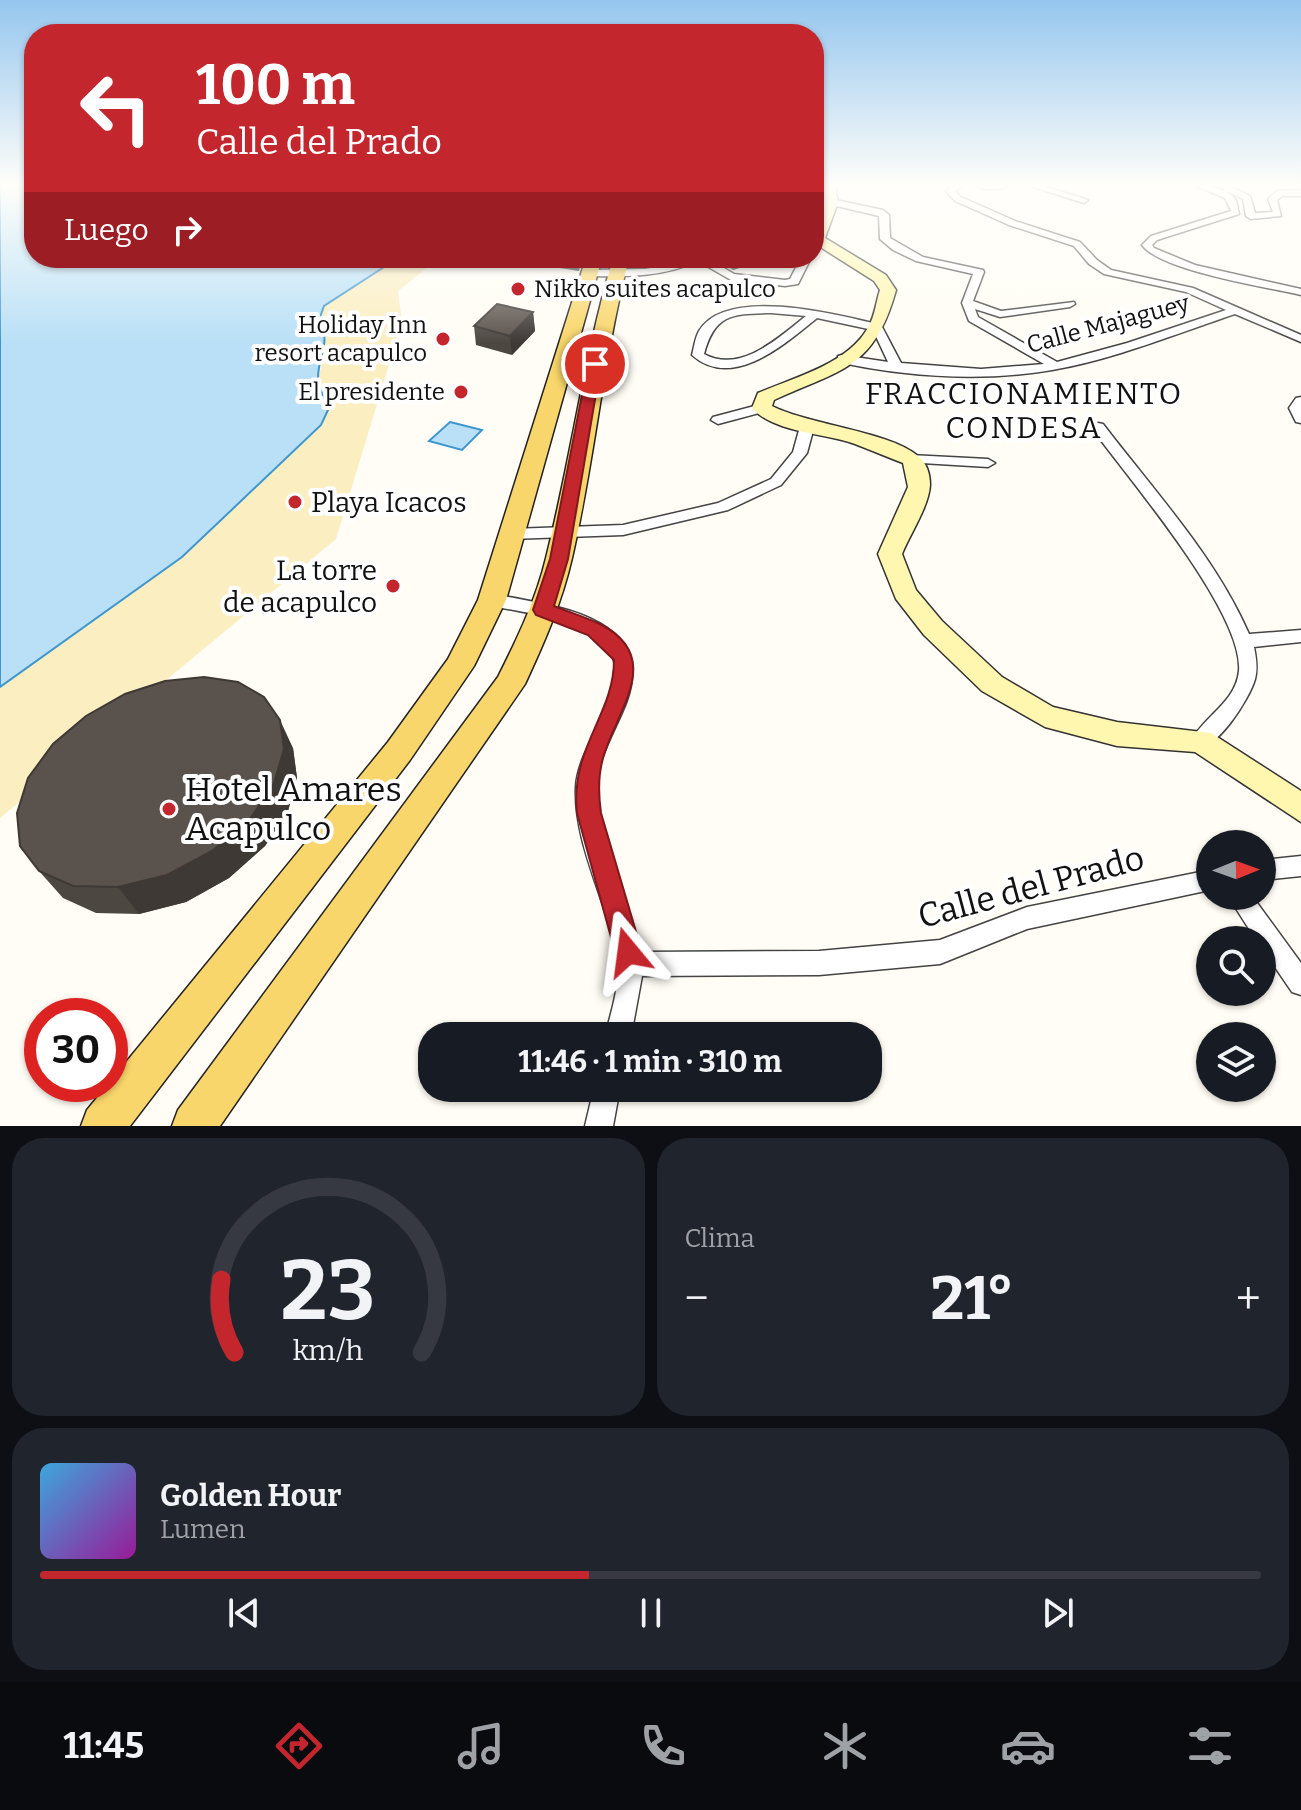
<!DOCTYPE html>
<html lang="es">
<meta charset="utf-8">
<style>
body{margin:0;font-family:Bitter,serif;background:#20242c;color:#f1f3f6;height:100vh;display:flex;flex-direction:column;font-size:30px;white-space:nowrap}
*{box-sizing:border-box;margin:0}
p{font-size:26px;color:#9ea1a6}
.icon{flex:none;width:44px;height:44px;fill:none;stroke:currentColor;stroke-width:2;stroke-linecap:round;stroke-linejoin:round}
.map{position:relative;height:1126px;overflow:hidden}
.details{display:flex;flex-direction:column;gap:12px;padding:12px;background:#0d0f14;flex:1}
.details>*{flex:none}
.banner{position:absolute;left:24px;top:24px;width:800px;height:244px;border-radius:32px;box-shadow:0 2px 6px #0004;background:#c4262e;color:#fff;overflow:hidden}
.needle{width:52px;rotate:89deg}
.buttons{position:absolute;left:1196px;top:830px;display:grid;gap:16px}
.buttons a{display:grid;place-items:center;width:80px;height:80px;border-radius:50%;background:#171b24;box-shadow:0 2px 6px #0004;font-size:40px}
.speed{position:absolute;left:24px;top:998px;display:flex;gap:16px;font-size:40px;font-weight:700;text-align:center}
.speed>*{display:grid;place-content:center;width:104px;height:104px;border-radius:50%;background:#171b24;box-shadow:0 2px 6px #0004;line-height:1}
.speed .limit{border:12px solid #d22;background:#fff;color:#111}
.pin{position:absolute;display:grid;place-items:center;width:68px;height:68px;color:#fff;margin:-34px;border:4px solid #fff;border-radius:50%;box-shadow:0 2px 8px #0007}
.me{position:absolute;width:88px;margin:-44px;rotate:344deg;stroke-linejoin:round;filter:drop-shadow(0 0 6px #0008)}
.turn{display:flex;align-items:center;gap:28px;height:168px;padding:0 40px;font-size:36px}
.turn .icon{width:104px;height:104px;stroke-width:2.5}
.turn b{display:block;font-size:56px;line-height:68px}
.then{display:flex;align-items:center;height:76px;padding:0 40px;background:#0003;gap:16px;font-size:30px}
.big{font-size:60px;font-weight:700;line-height:1.1}
.details .widget{flex:1;display:flex;flex-direction:column;justify-content:center;gap:12px;min-width:0;padding:0 28px;border-radius:32px;background:#20242c}
.details .dial{align-items:center;gap:0}
.dial svg{height:208px;overflow:visible;fill:none;stroke:#363941;stroke-width:7;stroke-linecap:round;text-anchor:middle}
.dial text{fill:#f1f3f6;stroke:none}
.song{display:flex;align-items:center;gap:24px}
.cover{width:96px;height:96px;border-radius:12px;background:linear-gradient(135deg,hsl(200 70% 55%),hsl(300 70% 35%))}
.played{height:8px;border-radius:4px;background:linear-gradient(90deg,#c4262e 45%,#363941 45%)}
.keys{display:flex;justify-content:space-around;direction:ltr}
.heat{display:flex;justify-content:space-between;align-items:center;font-size:44px;direction:ltr}
.details .tiles{flex:1;display:grid;gap:12px;grid-template-columns:1fr 1fr}
.widget:last-child{grid-column:span 2}
.trip{position:absolute;left:418px;top:1022px;width:464px;height:80px;border-radius:32px;background:#171b24;box-shadow:0 2px 6px #0004;font-weight:700;line-height:80px;text-align:center}
.menu{display:flex;height:128px;justify-content:space-around;align-items:center;background:#090b0e;color:#9ea1a6}
.menu .icon{width:56px;height:56px}
.menu .on{color:#c4262e}
.menu b{font-size:36px;color:#f1f3f6}
.map>svg:first-child{display:block}
.sand{fill:#fbeec1}
.water{fill:#b9e0f7;stroke:#3f96cf;stroke-width:2}
.lines{fill:none;stroke-linecap:round;stroke-linejoin:round}
.street-casing{stroke:#444;stroke-width:3}
.secondary-casing{stroke:#333;stroke-width:3}
.primary-casing{stroke:#222;stroke-width:3}
.street{fill:#fff;fill-rule:evenodd}
.secondary{fill:#fff6b0;fill-rule:evenodd}
.primary{fill:#f9d66b;fill-rule:evenodd}
.wall{fill:#4d4742}
.shaded-wall{fill:#3f3936}
.building{fill:#5a524d;stroke:#3f3936;stroke-width:2}
.route{fill:#c4262e;stroke:#7f191e;stroke-width:2}
.poi-dot{fill:#c4262e;stroke:#fff;stroke-width:3}
.labels{text-anchor:middle;dominant-baseline:central;stroke-width:8;stroke-linejoin:round;paint-order:stroke}
.far-poi-label{font-size:24px;fill:#111;stroke:#fff;text-anchor:end}
.far-street-label{font-size:24px;fill:#111;stroke:#fff}
.poi-label{font-size:28px;fill:#111;stroke:#fff;text-anchor:start}
.neighbourhood-label{font-size:30px;letter-spacing:2px;fill:#111;stroke:#fff}
.near-poi-label{font-size:34px;fill:#111;stroke:#fff;text-anchor:start}
.near-street-label{font-size:34px;fill:#111;stroke:#fff}
</style>
<div class="map">
<svg width="1301" height="1126" viewBox="0 0 1301 1126">
<rect width="100%" height="100%" fill="#fffdf5"/>
<path class="sand" d="M398,258h22l9,8 -31,25 4,31 -66,217 -336,279v-131l182,-130 139,-132 3,-33 -6,-13 7,-27 -6,-32 5,-14z"/>
<path class="water" d="M0,186h34v72h364l-74,48 -5,14c13,22 -1,35 -1,58 0,9 8,22 10,32l-7,15 -139,132 -182,130z
M450,422l32,8 -20,20 -33,-9z"/>
<g class="lines">
<defs>
<path id="street" d="M952,186h10l-7,5 6,6 54,24 65,21 17,18 14,10 82,18 108,47v7l-66,-28c-60,20 -120,45 -183,56 -69,12 -146,7 -214,-8v-6l4,-1 46,7 -15,-32 -56,-12c-32,26 -85,73 -125,37 2,-7 3,-17 7,-24 27,-46 141,-16 182,-6l20,38 80,6 63,-5 -75,-43 -7,-18 11,-29 -57,-13 -23,-11 -13,-11 -1,-23 -51,-12 -1,-2 4,-3 52,11 6,5 1,23 33,19 60,13 1,2 -11,29 28,10 73,-9 1,2 -5,3 -70,10 -25,-8 3,8 79,45 70,-19 99,-33 -40,-18 -82,-18 -15,-10 -15,-18 -65,-21 -54,-24 -9,-10zM771,313l35,3c-28,22 -65,58 -102,38 11,-41 29,-40 67,-41z
M977,186h32c-7,4 -26,5 -32,0z
M1030,186h13l45,14 -4,3z
M1196,186h14l15,5 -3,-5h7l21,10 5,17 18,-1 -5,-13 9,-8 24,-1v6h-19l-5,4 4,16 -30,3 -5,-3 -3,-17 -16,-8 9,9 3,14 -82,26 -5,5 2,3 41,17 106,24v6c-34,-8 -140,-24 -159,-50l9,-9 80,-25 -6,-13z
M689,258h18l27,16 51,6 5,-1 11,-21h10l-13,26 -13,2 -54,-6 -33,-19c-34,16 -71,16 -108,15l-5,-3 5,-3 55,-1 25,-4z
M1301,397v26l-5,-1 -7,-14 7,-10z
M762,404l6,4 -1,3 -49,13 -7,-4 2,-3z
M808,419l7,4 -8,30 -26,32 -53,25 -105,25 -112,4 -8,-5 8,-5 112,-4 95,-22 53,-24 22,-27 8,-29z
M1098,423l5,1c51,67 112,132 146,210l52,-4v12l-47,5c2,10 4,21 1,32 -5,19 -40,75 -61,68l-3,-6c13,-25 45,-39 48,-70 5,-59 -112,-194 -148,-244z
M910,455l78,4 7,4 -7,4 -83,-5 -2,-3 2,-3z
M492,594c57,11 165,21 135,106 -10,28 -29,55 -31,86 -2,54 31,114 44,166l179,-1 121,-11 87,-33 183,-37v20l-183,39 -87,35 -121,11 -177,1 -11,60h-26c6,-23 14,-47 13,-72 -1,-16 -7,-32 -11,-47 -13,-41 -33,-86 -31,-130 1,-39 52,-96 36,-132 -18,-40 -90,-40 -126,-51l-2,-4 2,-4z
M1301,856v20l-39,4v-20z
M1228,896h24l49,67v32l-9,-3 -30,-44v-8h-6z
M594,1088h26l-7,38h-28z"/>
<path id="secondary" d="M823,186h12l3,16 -13,36 61,37 10,15c-22,79 -54,79 -122,110l-2,6c37,19 121,26 147,51 8,7 11,17 11,28 -1,21 -20,49 -28,69l14,36 26,31 60,56 51,30 64,15 94,11 90,58v31l-106,-70 -78,-6 -72,-19 -63,-36 -58,-56 -28,-36 -18,-45 30,-67 -5,-24c-16,-6 -32,-13 -48,-19 -30,-11 -81,-11 -103,-36l6,-15c37,-16 91,-29 111,-67 6,-11 7,-24 11,-36l-6,-9 -60,-38c0,-21 11,-36 9,-57z"/>
<path id="primary" d="M586,258h16l-96,342 -32,66 -64,94 -280,366h-49l6,-16 301,-368 60,-83 30,-59z
M613,258h16c-26,100 -34,200 -57,300 -10,44 -28,85 -47,126l-305,442h-48l6,-16 320,-433c19,-38 38,-77 48,-119 25,-100 38,-201 67,-300z"/>
</defs>
<use href="#street" class="street-casing"/>
<use href="#secondary" class="secondary-casing"/>
<use href="#primary" class="primary-casing"/>
<use href="#street" class="street"/>
<use href="#secondary" class="secondary"/>
<use href="#primary" class="primary"/>
</g>
<path class="wall" d="M496,258h83l1,9 -1,4z
M713,258h36l-1,7 -15,5z
M765,258h20l-2,4z
M533,312l2,19 -23,24 -36,-10 -2,-19z
M293,748l4,30 -9,33 -23,35 -36,32 -43,24 -47,12 -43,-1 -33,-15 -24,-27z"/>
<path class="shaded-wall" d="M820,193l-2,14 -4,16v-9z
M734,258h15l-1,7 -15,5z
M533,312l2,19 -23,24 -2,-19z
M280,720l13,28 4,30 -9,33 -23,35 -36,32 -43,24 -47,12 -21,-27z"/>
<path class="building" d="M814,186h6l-6,28z
M497,304l36,8 -23,24 -36,-10z
M204,677l34,5 26,15 16,23 4,29 -10,34 -24,36 -38,32 -45,24 -49,12 -45,-1 -34,-15 -19,-25 -3,-33 11,-35 25,-34 33,-28 39,-22 40,-13z"/>
<linearGradient id="sky" x2="0" y2="1"><stop stop-color="#95c6ee"/><stop offset="0.54" stop-color="#fffefa"/><stop offset="1" stop-color="#fffefa" stop-opacity="0"/></linearGradient>
<rect width="1301" height="343" fill="url(#sky)"/>
<path class="route" d="M595,360l6,4 -33,195 -14,47c15,6 31,11 46,18 63,32 20,82 5,128 -7,19 -7,40 -4,61l41,139 -4,9 -10,4 -9,-4 -4,-9 -38,-139c-7,-66 37,-98 37,-153l-26,-25 -52,-20 -3,-5 17,-51 38,-195z"/>
<g class="poi-dot">
<circle cx="518" cy="289" r="8"/>
<circle cx="443" cy="339" r="8"/>
<circle cx="461" cy="392" r="8"/>
<circle cx="295" cy="502" r="8"/>
<circle cx="393" cy="586" r="8"/>
<circle cx="169" cy="809" r="8"/>
</g>
<g class="labels">
<g class="far-poi-label">
<text x="534" y="289" text-anchor="start">Nikko suites acapulco</text>
<text x="427" y="325">Holiday Inn<tspan x="427" dy="28">resort acapulco</tspan></text>
<text x="445" y="392">El presidente</text>
</g>
<g class="far-street-label">
<text transform="translate(1108 324) rotate(-15)">Calle Majaguey</text>
</g>
<g class="poi-label">
<text x="311" y="502">Playa Icacos</text>
<text x="377" y="570" text-anchor="end">La torre<tspan x="377" dy="32">de acapulco</tspan></text>
</g>
<g class="neighbourhood-label">
<text x="1024" y="394">FRACCIONAMIENTO<tspan x="1024" dy="34">CONDESA</tspan></text>
</g>
<g class="near-poi-label">
<text x="185" y="789">Hotel Amares<tspan x="185" dy="39">Acapulco</tspan></text>
</g>
<g class="near-street-label">
<text transform="translate(1031 887) rotate(-15)">Calle del Prado</text>
</g>
</g>
</svg>
<div class="buttons">
<a><svg class="needle" viewBox="-14 -14 28 28"><path d="M0-13l5 13h-10z" fill="#e53935"/><path d="M0 13l5-13h-10z" fill="#9ea1a6"/></svg></a>
<a><svg class="icon" aria-label="search" viewBox="0 0 24 24"><circle cx="10" cy="10" r="6"/><path d="M15 15l6 6"/></svg></a>
<a><svg class="icon" aria-label="layers" viewBox="0 0 24 24"><path d="M12 4l9 5-9 5-9-5zM3 14l9 5 9-5"/></svg></a>
</div>
<div class="speed"><div class="limit">30</div></div>
<div class="pin" style="left:595px;top:364px;background:#d93025"><svg class="icon" aria-label="arrive" viewBox="0 0 24 24"><path d="M6 21V4h12l-3 4 3 4H6"/></svg></div>
<svg class="me" style="left:628px;top:952px" viewBox="-20 -20 40 40"><path d="M0-17L14 15 0 8-14 15z" fill="#c4262e" stroke="#fff" stroke-width="4"/></svg>
<div class="trip">11:46 · 1 min · 310 m</div>
<div class="banner">
<div class="turn"><svg class="icon" aria-label="left" viewBox="0 0 24 24"><path d="M17 20v-9H6M10 6l-5 5 5 5"/></svg><div><b>100 m</b>Calle del Prado</div></div>
<div class="then">Luego<svg class="icon" aria-label="right" viewBox="0 0 24 24"><path d="M7 20v-9h11M14 6l5 5-5 5"/></svg></div>
</div>
</div>
<section class="details">
<div class="tiles">
<div class="widget dial"><svg viewBox="0 0 100 80">
<path d="M14 69A42 42 0 1 1 86 69"/>
<path d="M14 69A42 42 0 0 1 9 41" stroke="#c4262e"/>
<text x="50" y="56" font-size="32" font-weight="700">23</text>
<text x="50" y="72" font-size="11">km/h</text>
</svg></div>
<div class="widget"><p>Clima</p>
<div class="heat"><a>−</a><b class="big">21°</b><a>+</a></div>
</div>
<div class="widget">
<div class="song"><i class="cover"></i><div><b>Golden Hour</b><p>Lumen</p></div></div>
<div class="played"></div>
<div class="keys"><svg class="icon" aria-label="previous" viewBox="0 0 24 24"><path d="M18 5L8 12l10 7zM5 5v14"/></svg><svg class="icon" aria-label="pause" viewBox="0 0 24 24"><path d="M8 5v14M16 5v14"/></svg><svg class="icon" aria-label="next" viewBox="0 0 24 24"><path d="M6 5l10 7-10 7zM19 5v14"/></svg></div>
</div>
</div>
</section>
<nav class="menu">
<b>11:45</b>
<svg class="icon on" aria-label="directions" viewBox="0 0 24 24"><path d="M12 3l9 9-9 9-9-9zM9 14v-3h6M13 9l2 2-2 2"/></svg>
<svg class="icon" aria-label="music" viewBox="0 0 24 24"><path d="M9 18V5l10-2v13"/><circle cx="6" cy="18" r="3"/><circle cx="16" cy="16" r="3"/></svg>
<svg class="icon" aria-label="phone" viewBox="0 0 24 24"><path d="M5 4h4l2 5-3 2q2 4 5 5l2-3 5 2v4C11 20 4 13 5 4z"/></svg>
<svg class="icon" aria-label="climate" viewBox="0 0 24 24"><path d="M12 3v18M4 7l16 10M4 17L20 7"/></svg>
<svg class="icon" aria-label="car" viewBox="0 0 24 24"><path d="M5 17H2v-5l4-1 3-4h7l3 4 3 1v5h-3M9 17h6M6 11h13"/><circle cx="7" cy="17" r="2"/><circle cx="17" cy="17" r="2"/></svg>
<svg class="icon" aria-label="filters" viewBox="0 0 24 24"><path d="M4 7h16M4 17h16"/><circle cx="9" cy="7" r="2"/><circle cx="15" cy="17" r="2"/></svg>
</nav>
